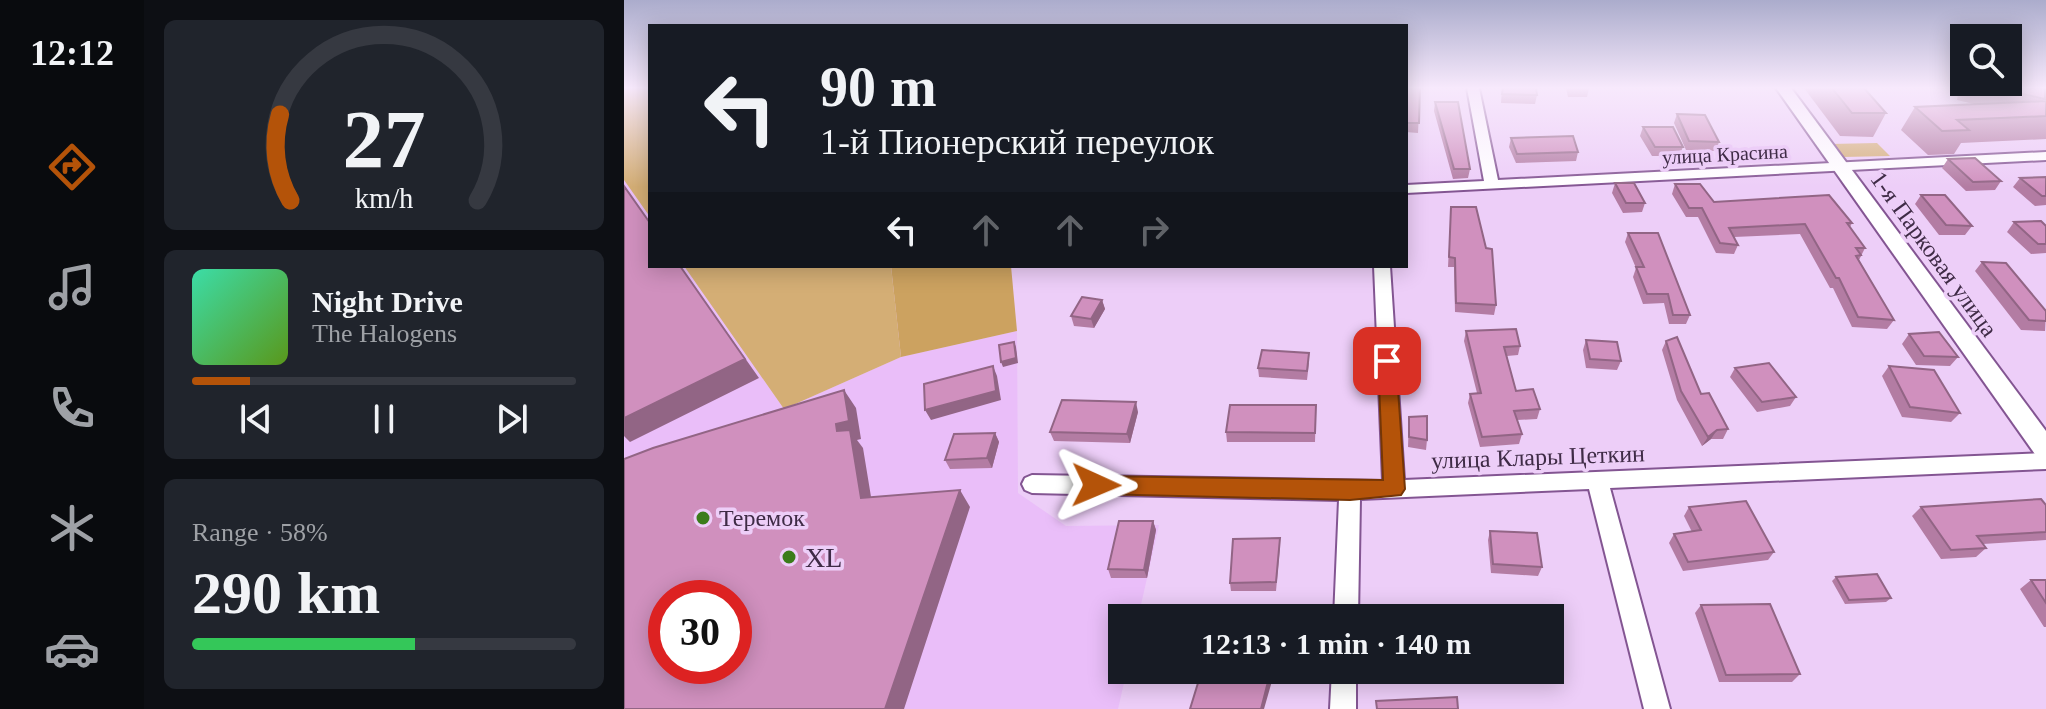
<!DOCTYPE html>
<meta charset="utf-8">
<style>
body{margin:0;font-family:Georgia,serif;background:#20242c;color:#f1f3f6;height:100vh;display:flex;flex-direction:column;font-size:30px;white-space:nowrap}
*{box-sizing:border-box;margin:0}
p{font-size:26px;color:#9ea1a6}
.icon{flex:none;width:44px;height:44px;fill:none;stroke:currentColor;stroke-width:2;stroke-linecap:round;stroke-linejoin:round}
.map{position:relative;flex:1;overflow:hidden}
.panel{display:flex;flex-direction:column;gap:20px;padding:20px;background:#0d0f14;width:480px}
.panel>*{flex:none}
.guide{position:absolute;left:24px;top:24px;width:760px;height:244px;border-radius:0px;box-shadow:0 4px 20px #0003;background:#171b24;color:#f1f3f6;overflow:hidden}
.buttons{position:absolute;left:1326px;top:24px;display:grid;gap:16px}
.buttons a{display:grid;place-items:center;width:72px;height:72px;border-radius:0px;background:#171b24;box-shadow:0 4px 20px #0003;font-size:40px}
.speed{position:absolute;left:24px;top:580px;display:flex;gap:16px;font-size:40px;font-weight:700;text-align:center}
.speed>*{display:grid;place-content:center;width:104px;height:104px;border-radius:50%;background:#171b24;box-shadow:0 4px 20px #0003;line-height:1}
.speed .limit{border:12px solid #d22;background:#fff;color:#111}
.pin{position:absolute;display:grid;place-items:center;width:68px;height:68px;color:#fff;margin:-34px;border-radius:16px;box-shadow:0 4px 12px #0006}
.me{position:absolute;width:88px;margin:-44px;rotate:91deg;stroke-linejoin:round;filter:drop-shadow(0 0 6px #0008)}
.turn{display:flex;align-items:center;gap:28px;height:168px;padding:0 40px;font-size:36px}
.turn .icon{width:104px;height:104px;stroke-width:2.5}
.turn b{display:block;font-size:56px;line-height:68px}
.lanes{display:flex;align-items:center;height:76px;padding:0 40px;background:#0003;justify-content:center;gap:40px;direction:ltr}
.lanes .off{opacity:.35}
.big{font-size:60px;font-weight:600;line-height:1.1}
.panel .card{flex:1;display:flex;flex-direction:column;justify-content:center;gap:12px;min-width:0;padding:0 28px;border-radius:12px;background:#20242c}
.panel .dial{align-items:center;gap:0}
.dial svg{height:208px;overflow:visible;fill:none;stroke:#363941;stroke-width:7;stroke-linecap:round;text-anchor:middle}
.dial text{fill:#f1f3f6;stroke:none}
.song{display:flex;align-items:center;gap:24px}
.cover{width:96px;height:96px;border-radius:12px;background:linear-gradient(135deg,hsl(160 70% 55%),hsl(90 70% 35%))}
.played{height:8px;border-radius:4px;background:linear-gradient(90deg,#b45309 15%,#363941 15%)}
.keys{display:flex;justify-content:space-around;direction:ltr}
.charge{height:12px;border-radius:6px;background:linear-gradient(90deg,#34c759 58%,#363941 0)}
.trip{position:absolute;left:484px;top:604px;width:456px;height:80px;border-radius:0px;background:#171b24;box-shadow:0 4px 20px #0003;font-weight:600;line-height:80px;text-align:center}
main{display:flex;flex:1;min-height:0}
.dock{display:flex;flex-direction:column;width:144px;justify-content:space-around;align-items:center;background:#090b0e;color:#9ea1a6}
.dock .icon{width:56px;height:56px}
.dock .active{color:#b45309}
.dock b{font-size:36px;color:#f1f3f6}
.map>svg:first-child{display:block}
.built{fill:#eabef9;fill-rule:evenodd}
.green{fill:#d4ae75}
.forest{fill:#cca260}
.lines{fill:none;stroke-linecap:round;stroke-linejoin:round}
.minor-casing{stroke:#835592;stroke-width:4}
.tertiary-casing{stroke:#835592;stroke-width:4}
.minor{fill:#fff;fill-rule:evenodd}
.tertiary{fill:#fff;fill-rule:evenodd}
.wall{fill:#b37ca3}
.shaded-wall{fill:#926585}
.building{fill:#d090be;stroke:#926585;stroke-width:2;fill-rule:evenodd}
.route{fill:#b45309;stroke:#753606;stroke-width:2}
.poi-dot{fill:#3b7c1b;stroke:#edcef8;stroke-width:3}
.labels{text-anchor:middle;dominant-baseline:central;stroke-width:7;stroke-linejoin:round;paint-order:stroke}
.far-street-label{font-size:20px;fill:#3f2b46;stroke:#edcef8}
.street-label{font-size:24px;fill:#3f2b46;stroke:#edcef8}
.poi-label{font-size:24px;fill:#3f2b46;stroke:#edcef8;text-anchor:start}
.near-poi-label{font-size:28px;fill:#3f2b46;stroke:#edcef8;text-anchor:start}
</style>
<main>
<nav class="dock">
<b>12:12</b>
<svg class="icon active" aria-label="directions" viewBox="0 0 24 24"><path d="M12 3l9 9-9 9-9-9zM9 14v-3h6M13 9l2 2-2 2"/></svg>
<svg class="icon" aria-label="music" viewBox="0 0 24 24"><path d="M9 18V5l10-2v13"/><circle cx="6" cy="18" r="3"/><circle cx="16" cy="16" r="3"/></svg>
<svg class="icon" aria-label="phone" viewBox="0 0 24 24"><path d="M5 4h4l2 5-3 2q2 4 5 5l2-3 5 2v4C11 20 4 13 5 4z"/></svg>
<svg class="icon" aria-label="climate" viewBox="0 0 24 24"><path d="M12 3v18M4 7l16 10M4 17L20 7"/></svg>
<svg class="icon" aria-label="car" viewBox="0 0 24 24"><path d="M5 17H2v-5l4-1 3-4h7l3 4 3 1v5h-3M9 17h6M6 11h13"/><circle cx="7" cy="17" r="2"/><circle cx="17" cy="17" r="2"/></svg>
</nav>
<section class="panel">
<div class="card dial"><svg viewBox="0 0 100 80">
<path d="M14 69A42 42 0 1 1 86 69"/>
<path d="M14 69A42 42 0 0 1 10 36" stroke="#b45309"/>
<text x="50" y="56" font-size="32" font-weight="700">27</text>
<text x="50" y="72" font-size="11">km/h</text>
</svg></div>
<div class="card">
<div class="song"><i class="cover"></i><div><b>Night Drive</b><p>The Halogens</p></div></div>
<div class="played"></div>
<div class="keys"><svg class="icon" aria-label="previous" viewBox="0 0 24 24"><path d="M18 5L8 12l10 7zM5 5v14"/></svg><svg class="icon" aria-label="pause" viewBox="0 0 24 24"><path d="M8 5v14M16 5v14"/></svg><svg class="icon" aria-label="next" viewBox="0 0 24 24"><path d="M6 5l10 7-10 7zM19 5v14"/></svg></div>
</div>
<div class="card"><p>Range · 58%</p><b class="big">290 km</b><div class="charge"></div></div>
</section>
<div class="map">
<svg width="1422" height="709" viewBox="0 0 1422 709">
<rect width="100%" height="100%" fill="#edcef8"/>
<path class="built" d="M0,180l26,37v49h34l100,143 117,-52 116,-26 1,162 48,33 93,-1 -21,93h-16v52h5l-9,39h-494zM42,598h68v68h-68z"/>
<path class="green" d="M0,88h26v129l-26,-37z
M1253,143l13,13 -48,1 -12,-13z
M60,266h207l10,91 -117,52z"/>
<path class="forest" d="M267,266h120l6,65 -116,26z"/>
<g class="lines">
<defs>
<path id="minor" d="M843,88h12l19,92 548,-28v8l-640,33v-8l78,-4z
M750,266h16l14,214 642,-27v16l-436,19 60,221h-26l-55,-220 -229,10 -2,119h-24l5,-118 -307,-7 -7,-3 -3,-6 3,-6 7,-3 351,6z
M708,670h24v39h-26z"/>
<path id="tertiary" d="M1152,88h15l255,343v29l-9,-3z"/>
</defs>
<use href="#minor" class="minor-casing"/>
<use href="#tertiary" class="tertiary-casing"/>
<use href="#minor" class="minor"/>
<use href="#tertiary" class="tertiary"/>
</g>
<path class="wall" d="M782,88h14l-2,45 -12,-1z
M878,88l35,7 -2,9 -34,-1z
M942,88h23l-2,9h-19z
M1180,88h60l22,25 -13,24 -33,-1z
M1335,88h86v11l-2,2h3v38l-85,4 -7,11 -26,1 -27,-25 14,-23 59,-3 -17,-4z
M811,102l35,67 -2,9 -15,1 -19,-68z
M1053,114l42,28 -3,9 -30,-1 -12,-27z
M1019,127l40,20 -4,9h-27l-12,-20z
M887,138l67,14 -2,9 -60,2 -7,-16z
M1324,159l53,22 -6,9 -29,1 -24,-23z
M1422,177v28l-11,1 -22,-19 7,-9z
M991,183l30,20 -3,9 -19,1 -11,-20z
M1051,184l39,18 138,21 -2,4 15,21 -6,12 35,60 -7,9 -35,-2 -19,-39h-3l-30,-54 -66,3 4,8 -4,9 -18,-1 -18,-36h-12l-14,-23z
M1297,195l51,31 -7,9h-26l-24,-31z
M827,207l45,98 -2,10 -39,-3 -1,-45h-6z
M1390,222l32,4v27l-15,1 -24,-22z
M1004,233l62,82 -4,9h-17l-5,-21 -21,1 -10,-27 3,-9 -11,-26z
M1358,262l64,49 -1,20 -24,-1 -46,-59z
M478,300l3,9 -11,19 -20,-2 -3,-10z
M842,331l54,15 -2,9 -11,1 9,35 24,18 -3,10 -20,1 5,14 -3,10 -39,3 -12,-44 2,-9 7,-1 -13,-52z
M1285,334l49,23 -8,9 -34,-1 -14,-21z
M962,340l35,21 -4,9 -31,-2 -3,-18z
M1042,341l35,53 27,35 -5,10h-12l-9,7 -25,-46 -15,-50z
M685,363l-2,17 -48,-3 -1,-9z
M1265,366l71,47 -9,9 -49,-5 -20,-41z
M1111,368l61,29 -6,9 -33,6 -27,-35z
M692,405l-1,37h-88l-1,-10z
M514,412l-8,31 -76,-2 -4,-9z
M785,417l18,23 -1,10 -18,-3z
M371,433l4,9 -7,26 -42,1 -5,-9z
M1422,505v35l-63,4 3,4 -10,9 -35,2 -29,-43 9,-9z
M1065,507l85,45 -6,8 -85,11 -14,-28 5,-9 18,-2 -8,-16z
M529,521l3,9 -9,48h-36l-3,-9z
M866,531l52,36 -4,9 -47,-3 -3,-33z
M656,547l-4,44h-45l-1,-8z
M1212,577l55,21 -5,4 -41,2 -13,-23z
M1407,580h15v47h-2l-24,-38z
M1077,605l99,69 -8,8h-73l-24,-69z"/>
<path class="shaded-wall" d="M56,266l79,112 -129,64 -6,-6v-18z
M478,300l3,9 -11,19 -3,-9z
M390,342l2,5 2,16 -15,4 -2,-5z
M369,366l4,10 4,24 -70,20 -6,-10z
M220,390l12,18 5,31 -4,1 6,8 11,67 -13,-17 -24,-67 -1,-7z
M512,402l2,10 -8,31 -3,-9z
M1093,430l-6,9 -9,7 6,-9z
M371,433l4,9 -7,26 -5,-10z
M336,490l10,17 -66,202h-19z
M529,521l3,9 -9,48 -3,-8z
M647,670h2l1,4 -10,35h-3z"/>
<path class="building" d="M782,88h14l-1,35h-13z
M879,88h33l1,7 -35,-1z
M1208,88h32l22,25h-34z
M1373,88h48v11z
M1422,101v15l-89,4 12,10 -27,1 -27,-24z
M811,102h23l12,67h-16z
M1053,114l28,1 14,27 -30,-1z
M1019,127h30l10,20h-28z
M949,136l5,16 -61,2 -6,-16z
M1351,158l26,23 -28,1 -25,-23z
M1422,177v19h-4l-22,-18z
M991,183h19l11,20h-19z
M1051,184h25l14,18 115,-7 23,28h-5l18,25h-9l5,7 -5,1 38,64 -36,-3 -19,-39h-3l-31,-54 -76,4 9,17 -18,-2 -18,-35h-13z
M0,186l26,37v43h30l65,93 -121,59z
M1297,195h24l27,31 -26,-1z
M827,207h25l10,41 6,1 4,56 -40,-2 -1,-45 -6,-1z
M1417,221l5,5v18h-8l-24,-22z
M1004,233h30l32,82h-17l-5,-21h-21l-11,-27h8z
M1358,262l24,1 40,48v10l-17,-1z
M458,297l20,3 -11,19 -20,-3z
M892,329l4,17 -16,1 12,44 17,-2 7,20 -26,2 8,23 -40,3 -12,-43 11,-1 -15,-62z
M1315,332l19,25 -34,-1 -15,-22z
M1053,337l24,57 8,-1 19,36 -11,1 -9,7 -27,-46 -15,-50z
M962,340l31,2 4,19 -31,-2z
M390,342l2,16 -15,4 -2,-17z
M638,350l47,3 -2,18 -49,-3z
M1145,363l27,34 -34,5 -27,-34z
M369,366l3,25 -71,19 -1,-26z
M1265,366l45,4 26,43 -50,-6z
M220,390l5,31 -13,3 1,7 13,-1 11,68 99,-8 -75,219h-261v-250l29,-11zM42,598h68v68h-68z
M438,400l74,2 -9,32 -77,-2z
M606,405h86l-1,28 -89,-1z
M803,416v24l-18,-3v-20z
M371,433l-8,25 -42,2 9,-26z
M1417,499l5,6v27l-69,4 9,12 -35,2 -30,-43z
M1122,501l28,51 -86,10 -14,-28 27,-4 -12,-23z
M495,521h34l-9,49 -36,-1z
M866,531l47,2 5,34 -49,-3z
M656,538l-4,44 -46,1 3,-44z
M1253,574l14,24 -42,2 -13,-23z
M1407,580h15v23z
M1146,604l30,70 -74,1 -25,-70z
M926,639l2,17h-2z
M578,670h69l-10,39h-71z
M833,697l1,12h-81l-1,-8z"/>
<linearGradient id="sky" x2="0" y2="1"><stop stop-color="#abaccc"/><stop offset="0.47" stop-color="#f7e9fc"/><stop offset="1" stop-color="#f7e9fc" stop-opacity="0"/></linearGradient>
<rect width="1422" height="187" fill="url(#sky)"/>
<path class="route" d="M763,355l9,6 9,128 -4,6 -51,5 -254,-6 -8,-3 -3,-6 3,-6 8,-3 287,4 -5,-119z"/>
<g class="poi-dot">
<circle cx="79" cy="518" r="8"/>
<circle cx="165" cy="557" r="8"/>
</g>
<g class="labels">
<g class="far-street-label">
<text transform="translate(1101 154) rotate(-3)">улица Красина</text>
</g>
<g class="street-label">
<text transform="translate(1310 254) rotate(54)">1-я Парковая улица</text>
<text transform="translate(914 457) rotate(-2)">улица Клары Цеткин</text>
</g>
<g class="poi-label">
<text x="95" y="518">Теремок</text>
</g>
<g class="near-poi-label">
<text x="181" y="557">XL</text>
</g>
</g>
</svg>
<div class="buttons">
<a><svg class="icon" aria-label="search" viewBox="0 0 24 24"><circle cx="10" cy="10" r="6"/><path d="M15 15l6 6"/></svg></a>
</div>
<div class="speed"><div class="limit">30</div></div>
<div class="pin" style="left:763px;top:361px;background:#d93025"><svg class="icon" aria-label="arrive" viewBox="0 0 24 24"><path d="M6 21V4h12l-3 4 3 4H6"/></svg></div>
<svg class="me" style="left:472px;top:485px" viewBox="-20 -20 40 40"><path d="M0-17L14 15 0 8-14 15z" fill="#b45309" stroke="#fff" stroke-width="4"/></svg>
<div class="trip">12:13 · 1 min · 140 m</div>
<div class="guide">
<div class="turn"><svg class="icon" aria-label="left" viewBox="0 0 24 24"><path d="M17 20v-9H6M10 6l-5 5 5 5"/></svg><div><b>90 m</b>1-й Пионерский переулок</div></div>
<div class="lanes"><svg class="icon" aria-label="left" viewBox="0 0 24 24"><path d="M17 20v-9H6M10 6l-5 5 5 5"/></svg><svg class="icon off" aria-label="ahead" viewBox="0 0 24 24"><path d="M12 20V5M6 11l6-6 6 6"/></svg><svg class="icon off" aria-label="ahead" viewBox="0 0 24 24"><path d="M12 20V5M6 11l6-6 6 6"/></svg><svg class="icon off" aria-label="right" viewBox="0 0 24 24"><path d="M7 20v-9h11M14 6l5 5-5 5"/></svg></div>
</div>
</div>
</main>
